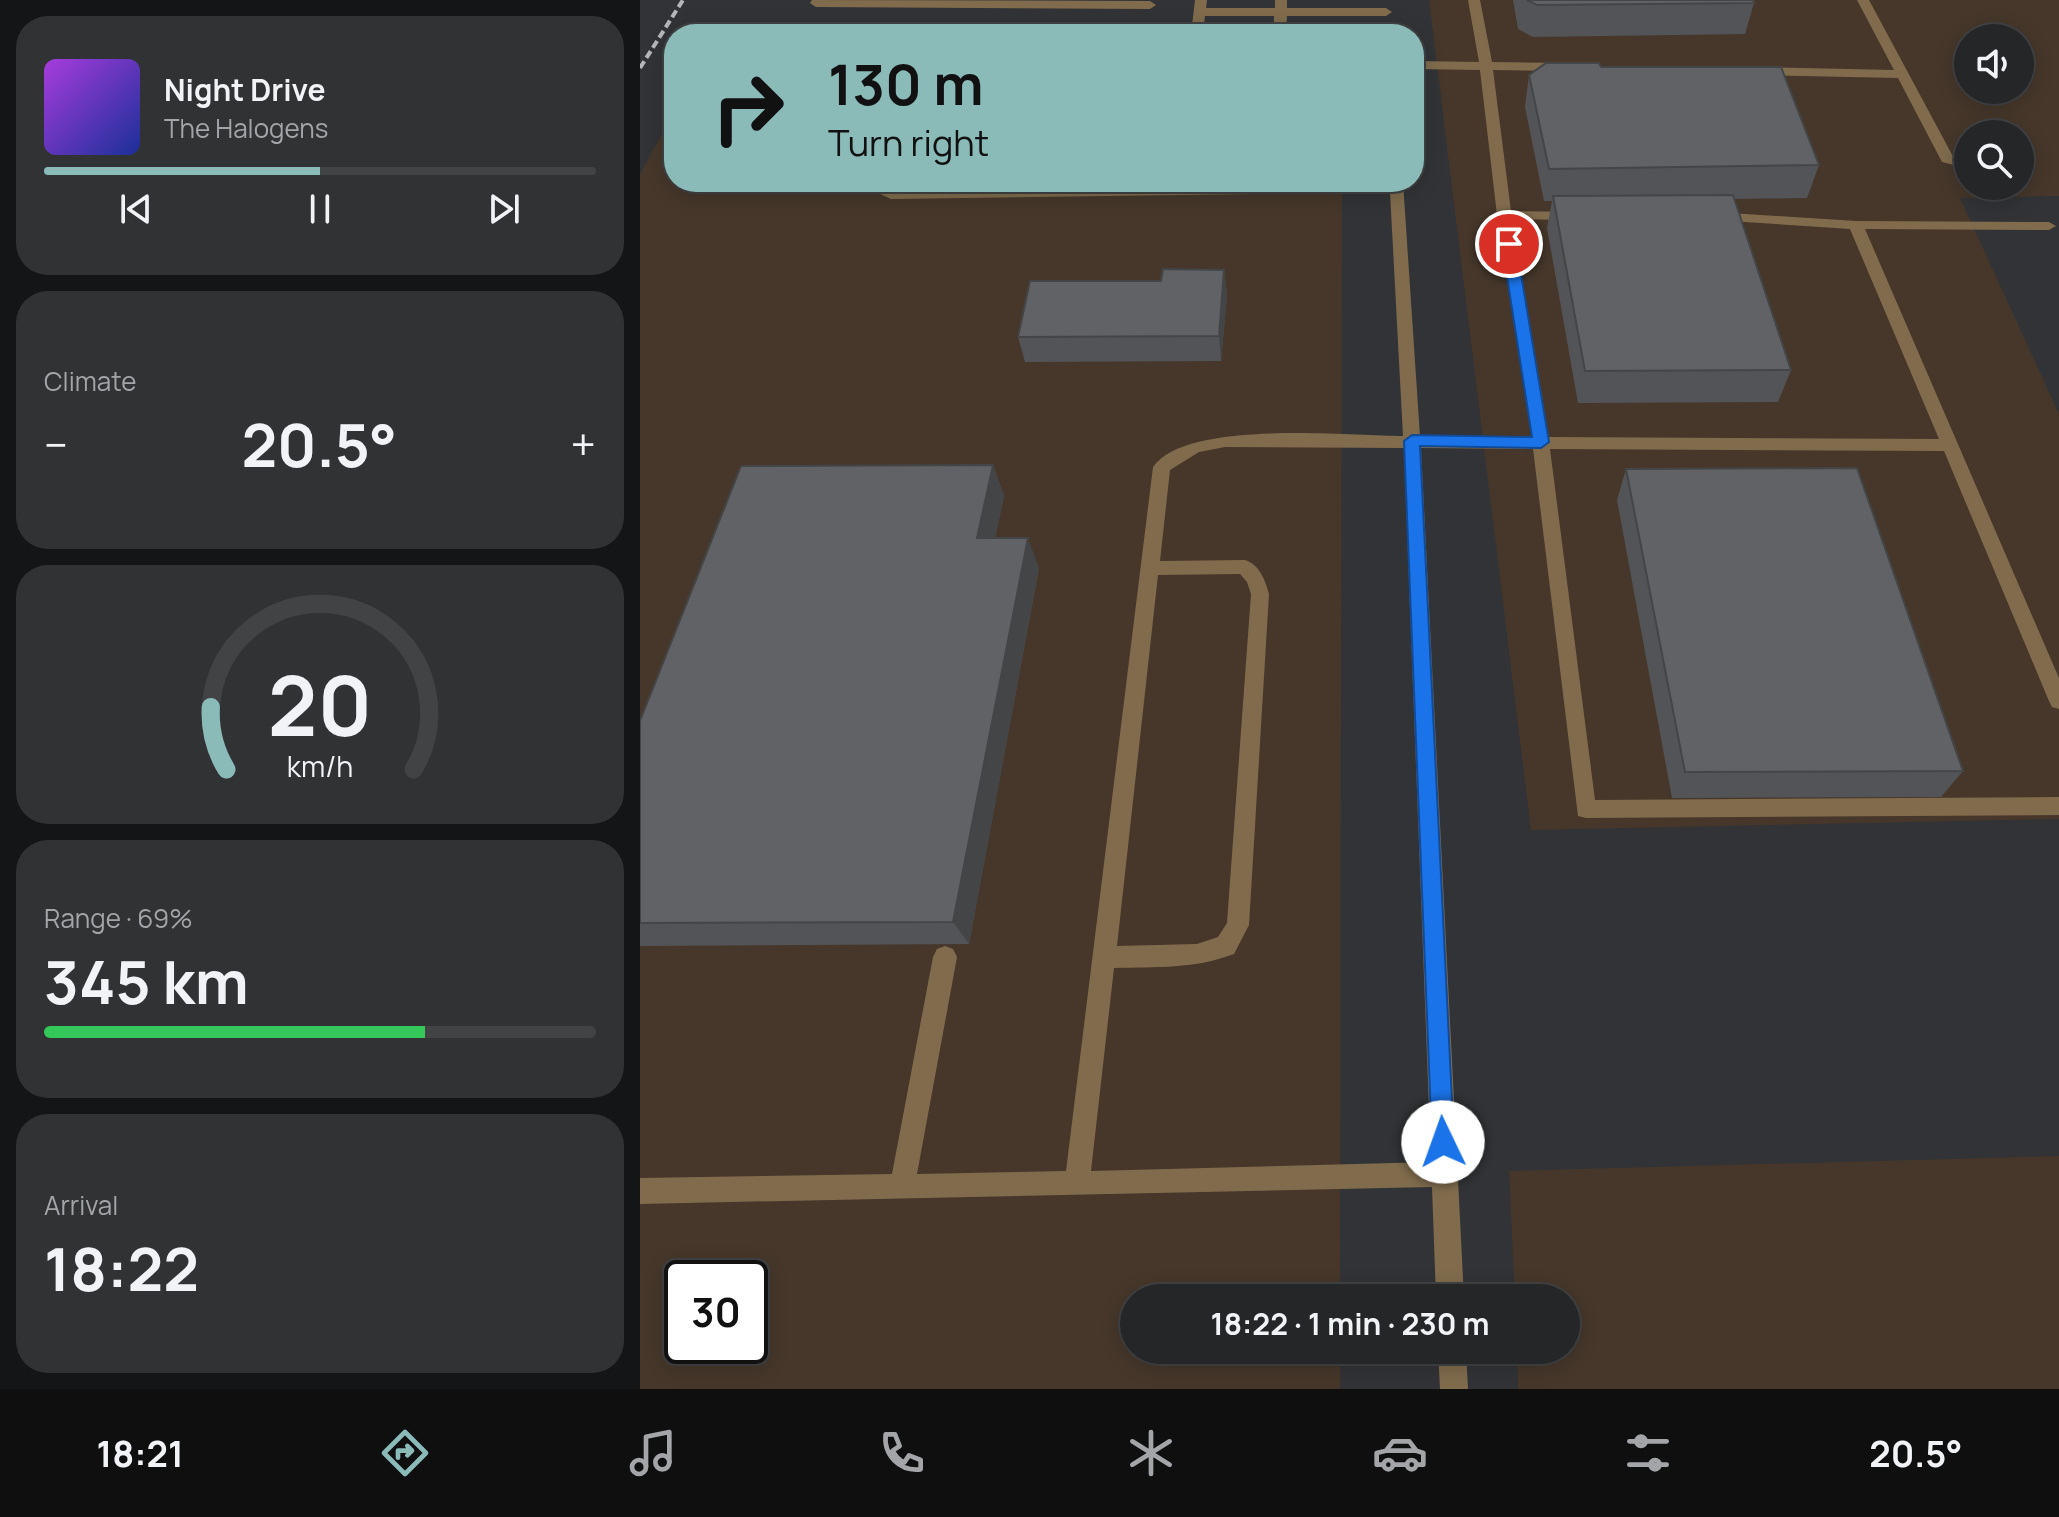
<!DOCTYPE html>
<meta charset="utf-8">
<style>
body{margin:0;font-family:Manrope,sans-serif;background:#313234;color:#f1f3f6;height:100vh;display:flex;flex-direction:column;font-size:30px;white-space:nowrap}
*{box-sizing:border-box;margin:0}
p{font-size:26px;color:#a3a5a8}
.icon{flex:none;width:44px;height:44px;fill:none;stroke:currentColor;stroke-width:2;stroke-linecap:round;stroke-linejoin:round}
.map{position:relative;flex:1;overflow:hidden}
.side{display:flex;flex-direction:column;gap:16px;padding:16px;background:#141516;width:640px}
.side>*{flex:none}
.top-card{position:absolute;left:24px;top:24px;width:760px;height:168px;border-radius:32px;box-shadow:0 4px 20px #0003,0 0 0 2px #424345;background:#8bbbb9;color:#111;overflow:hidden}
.fabs{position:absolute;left:1314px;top:24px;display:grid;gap:16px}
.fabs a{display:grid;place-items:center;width:80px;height:80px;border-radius:50%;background:#252628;box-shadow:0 4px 20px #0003,0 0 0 2px #424345;font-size:40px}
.speed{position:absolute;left:24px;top:1260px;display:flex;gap:16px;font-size:40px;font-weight:700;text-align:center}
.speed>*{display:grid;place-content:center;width:104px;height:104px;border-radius:50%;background:#252628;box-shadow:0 4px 20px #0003,0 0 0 2px #424345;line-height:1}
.speed .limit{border:4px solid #111;border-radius:12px;background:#fff;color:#111}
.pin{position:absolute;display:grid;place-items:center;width:68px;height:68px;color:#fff;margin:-34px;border:4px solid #fff;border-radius:50%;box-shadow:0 2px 8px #0007}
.me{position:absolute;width:88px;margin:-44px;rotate:357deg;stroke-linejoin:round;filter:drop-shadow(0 0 6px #0008)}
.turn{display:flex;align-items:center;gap:28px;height:168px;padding:0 32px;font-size:36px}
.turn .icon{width:104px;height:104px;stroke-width:2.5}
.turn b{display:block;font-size:56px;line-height:68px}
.big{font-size:60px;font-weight:700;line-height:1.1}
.side .tile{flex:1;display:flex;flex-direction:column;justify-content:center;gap:12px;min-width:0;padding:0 28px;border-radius:32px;background:#313234}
.side .dial{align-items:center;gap:0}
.dial svg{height:208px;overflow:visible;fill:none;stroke:#424345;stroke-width:7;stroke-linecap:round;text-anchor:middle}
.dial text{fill:#f1f3f6;stroke:none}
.song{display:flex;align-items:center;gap:24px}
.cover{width:96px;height:96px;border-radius:12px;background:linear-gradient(135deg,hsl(280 70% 55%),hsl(230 70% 35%))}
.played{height:8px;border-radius:4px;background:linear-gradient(90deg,#8bbbb9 50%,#424345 50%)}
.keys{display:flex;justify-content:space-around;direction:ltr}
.heat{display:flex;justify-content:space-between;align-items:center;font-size:44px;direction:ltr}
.charge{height:12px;border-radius:6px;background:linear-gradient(90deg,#34c759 69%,#424345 0)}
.trip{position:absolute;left:480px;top:1284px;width:460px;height:80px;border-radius:40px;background:#252628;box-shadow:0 4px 20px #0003,0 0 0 2px #424345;font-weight:700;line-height:80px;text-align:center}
.tab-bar{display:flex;height:128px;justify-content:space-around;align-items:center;background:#0f0f10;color:#a3a5a8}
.tab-bar .icon{width:56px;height:56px}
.tab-bar .on{color:#8bbbb9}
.tab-bar b{font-size:36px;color:#f1f3f6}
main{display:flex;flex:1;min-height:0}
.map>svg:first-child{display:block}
.industrial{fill:#46372a;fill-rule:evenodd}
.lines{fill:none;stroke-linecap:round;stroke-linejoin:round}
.minor{fill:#806c4d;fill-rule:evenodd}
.rail{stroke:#b6b7b9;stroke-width:4;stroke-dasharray:8 4;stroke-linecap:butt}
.wall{fill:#535457}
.shaded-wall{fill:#434547}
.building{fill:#606265;stroke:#434547;stroke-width:2}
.route{fill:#1a73e8;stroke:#114b97;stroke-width:2}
</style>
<main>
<section class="side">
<div class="tile">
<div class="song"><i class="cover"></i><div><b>Night Drive</b><p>The Halogens</p></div></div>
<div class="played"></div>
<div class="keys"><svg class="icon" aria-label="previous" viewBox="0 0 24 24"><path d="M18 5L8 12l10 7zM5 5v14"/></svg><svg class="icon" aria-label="pause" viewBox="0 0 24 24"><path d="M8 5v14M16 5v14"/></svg><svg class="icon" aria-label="next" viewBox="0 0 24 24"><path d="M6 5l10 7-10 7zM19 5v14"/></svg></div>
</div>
<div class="tile"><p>Climate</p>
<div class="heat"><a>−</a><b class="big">20.5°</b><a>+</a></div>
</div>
<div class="tile dial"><svg viewBox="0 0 100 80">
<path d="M14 69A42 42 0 1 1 86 69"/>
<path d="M14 69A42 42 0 0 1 8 45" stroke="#8bbbb9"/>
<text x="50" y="56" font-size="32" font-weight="700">20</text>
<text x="50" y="72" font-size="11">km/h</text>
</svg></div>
<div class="tile"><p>Range · 69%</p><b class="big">345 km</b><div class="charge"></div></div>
<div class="tile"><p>Arrival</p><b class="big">18:22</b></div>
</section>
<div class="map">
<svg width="1419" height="1389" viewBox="0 0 1419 1389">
<rect width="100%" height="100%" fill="#313336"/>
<path class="industrial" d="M789,0h630v196l-99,2 99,216v405l-528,11zM1328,38h52v52h-52zM1328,134h52v52h-52z
M34,112v70h668l-2,1116h-206v52h206v39h-700v-1215zM42,1278h68v68h-68z
M1419,1156v233h-541l-1,-39h49v-52h-51l-6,-127z"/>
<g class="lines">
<path class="minor" d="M172,0l338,1 6,4 -6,4 -334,-2 -6,-4z
M555,0h12l-1,8h69v-8h12v8h99l6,4 -6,4h-99l-1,18h-12v-18h-69l-2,18h-12z
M828,0h12l12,62 74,1 6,4 -6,4 -73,-1 18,141 63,1 7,4 -7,4 -62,-1 37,218 390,2 -89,-210 -136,-9 -7,-4 7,-4 142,9 193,1 7,4 -7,4 -184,-1 194,449v31l-7,-2 -3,-6 -105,-250 -394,-2 45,351 464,-3v18l-473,3 -8,-2 -45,-367 -112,-1 43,850h-28l-4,-111 -792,17v-26l252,-4 41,-217 4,-8 8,-3 8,3 4,8 -40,217 149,-3 87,-704c33,-48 194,-31 250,-31l-13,-244 -499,7 -37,-17h19l20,9 510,-9 17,254 112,1 -35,-222 -17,-145 -66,-1v-8l65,1zM585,447l179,1 27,714 -340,9 23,-203c42,-1 81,1 120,-14l15,-29 20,-331c-4,-14 -9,-29 -24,-34l-85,1 10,-91 29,-18zM600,574l7,8 4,12 -24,329 -9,14 -21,7 -80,2 41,-371z
M1217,0h12l87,162 -2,3 -12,-3 -44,-84 -140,-3 -6,-4 6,-4 136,3z
M798,1350h28l2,39h-28z"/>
<path class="rail" d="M0,68l43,-68"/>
</g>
<path class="wall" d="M873,0h240l1,3 -9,31 -212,3 -15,-8z
M961,67l218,98 -12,33 -73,1 57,171 -13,32 -200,1 -31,-175 5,-27h-8l-19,-94 4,-32z
M584,270l3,25 -6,66 -196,1 -7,-25 143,-56z
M353,465l11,31 -9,42 44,30 -70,376 -329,2v-225z
M986,469l337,302 -22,26 -269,1 -55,-298z"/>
<path class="shaded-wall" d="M584,270l3,25 -6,66 -2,-25z
M353,465l11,31 -15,72 -12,-30z
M388,538l11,30 -70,376 -16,-22z"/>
<path class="building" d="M887,0h226l1,3 -217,2z
M906,63h53l2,4h180l38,98 -270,4 -20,-94z
M1093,195l58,175 -206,1 -32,-175z
M523,269l61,1 -5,66 -201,1 12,-56h131z
M353,465l-16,73h51l-75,384 -313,1v-202l101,-255z
M1217,468l106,303 -278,1 -59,-303z"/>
<path class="route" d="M869,240l7,4 33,198 -8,6 -121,-2 34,696 -3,8 -8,4 -8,-4 -3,-8 -28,-701 8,-6 120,2 -30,-193z"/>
</svg>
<div class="fabs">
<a><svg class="icon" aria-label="sound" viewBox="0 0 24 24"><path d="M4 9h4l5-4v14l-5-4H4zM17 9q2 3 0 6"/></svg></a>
<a><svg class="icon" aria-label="search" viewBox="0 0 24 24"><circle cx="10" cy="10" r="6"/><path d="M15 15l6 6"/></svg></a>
</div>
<div class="speed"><div class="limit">30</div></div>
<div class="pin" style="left:869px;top:244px;background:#d93025"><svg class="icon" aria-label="arrive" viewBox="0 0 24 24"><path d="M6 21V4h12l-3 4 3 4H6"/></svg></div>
<svg class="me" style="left:803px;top:1142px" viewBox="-20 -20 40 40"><circle r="19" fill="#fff"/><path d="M0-13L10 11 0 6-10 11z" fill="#1a73e8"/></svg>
<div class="trip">18:22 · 1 min · 230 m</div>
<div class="top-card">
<div class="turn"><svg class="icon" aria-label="right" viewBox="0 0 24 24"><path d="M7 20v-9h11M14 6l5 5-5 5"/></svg><div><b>130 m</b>Turn right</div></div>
</div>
</div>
</main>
<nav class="tab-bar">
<b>18:21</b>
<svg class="icon on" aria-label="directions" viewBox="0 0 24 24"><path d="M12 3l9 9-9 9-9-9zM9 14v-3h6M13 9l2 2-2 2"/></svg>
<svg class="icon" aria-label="music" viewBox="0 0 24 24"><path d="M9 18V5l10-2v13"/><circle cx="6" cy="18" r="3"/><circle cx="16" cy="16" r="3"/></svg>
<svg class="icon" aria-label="phone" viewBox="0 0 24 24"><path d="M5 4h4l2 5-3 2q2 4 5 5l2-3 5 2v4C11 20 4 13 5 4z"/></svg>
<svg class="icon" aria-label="climate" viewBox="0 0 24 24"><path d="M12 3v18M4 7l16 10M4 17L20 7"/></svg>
<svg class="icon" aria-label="car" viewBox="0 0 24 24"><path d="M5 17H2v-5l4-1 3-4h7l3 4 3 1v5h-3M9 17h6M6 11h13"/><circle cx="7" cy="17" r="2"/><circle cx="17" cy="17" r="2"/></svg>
<svg class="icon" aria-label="filters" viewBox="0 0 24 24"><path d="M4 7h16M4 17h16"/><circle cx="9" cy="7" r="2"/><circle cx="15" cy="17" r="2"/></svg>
<b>20.5°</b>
</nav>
